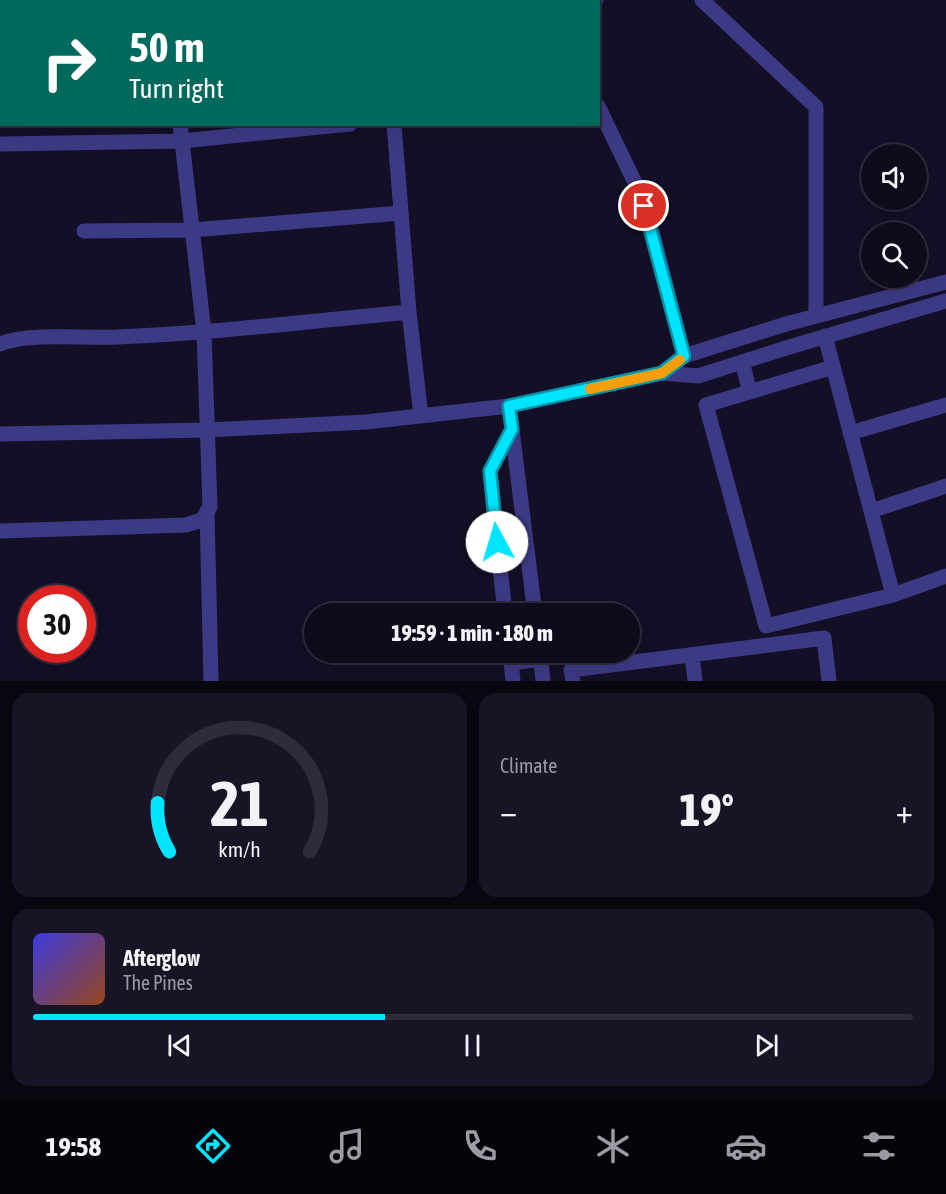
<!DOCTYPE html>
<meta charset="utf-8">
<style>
body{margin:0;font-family:"Asap Condensed",sans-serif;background:#171425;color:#f1f3f6;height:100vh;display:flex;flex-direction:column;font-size:22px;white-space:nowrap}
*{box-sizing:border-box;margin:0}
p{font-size:20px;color:#9b9ba3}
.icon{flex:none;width:33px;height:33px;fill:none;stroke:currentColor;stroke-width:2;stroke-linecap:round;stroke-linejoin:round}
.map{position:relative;height:681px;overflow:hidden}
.side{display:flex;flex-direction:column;gap:12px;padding:12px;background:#08060f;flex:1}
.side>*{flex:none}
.hud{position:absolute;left:0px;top:0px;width:600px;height:126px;box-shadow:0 6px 24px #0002,0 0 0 2px #2e2b3b;background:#00695c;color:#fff;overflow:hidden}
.buttons{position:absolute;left:861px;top:144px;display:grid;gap:12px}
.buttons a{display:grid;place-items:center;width:66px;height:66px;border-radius:50%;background:#0e0b1c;box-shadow:0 6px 24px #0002,0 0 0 2px #2e2b3b;font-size:30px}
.speed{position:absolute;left:18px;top:585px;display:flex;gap:12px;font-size:30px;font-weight:700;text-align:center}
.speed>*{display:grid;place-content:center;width:78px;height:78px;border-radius:50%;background:#0e0b1c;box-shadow:0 6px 24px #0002,0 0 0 2px #2e2b3b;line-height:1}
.speed .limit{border:9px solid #d22;background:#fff;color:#111}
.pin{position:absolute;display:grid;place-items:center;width:51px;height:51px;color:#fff;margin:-26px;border:3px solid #fff;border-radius:50%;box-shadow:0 2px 6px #0007}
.me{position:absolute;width:66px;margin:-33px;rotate:354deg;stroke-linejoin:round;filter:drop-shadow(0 0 4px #0008)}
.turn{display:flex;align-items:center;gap:21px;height:126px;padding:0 30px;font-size:27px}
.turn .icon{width:78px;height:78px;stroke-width:2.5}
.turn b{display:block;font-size:42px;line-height:51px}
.big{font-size:45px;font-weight:800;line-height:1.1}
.side .widget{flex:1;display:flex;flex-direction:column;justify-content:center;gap:9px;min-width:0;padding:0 21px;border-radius:18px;background:#171425}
.side .dial{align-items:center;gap:0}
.dial svg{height:156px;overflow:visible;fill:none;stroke:#2e2b3b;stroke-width:7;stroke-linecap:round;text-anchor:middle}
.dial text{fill:#f1f3f6;stroke:none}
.song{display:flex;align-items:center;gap:18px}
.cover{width:72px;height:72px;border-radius:9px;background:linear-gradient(135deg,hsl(240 70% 55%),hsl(20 70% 35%))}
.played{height:6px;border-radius:3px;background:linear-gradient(90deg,#00e5ff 40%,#2e2b3b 40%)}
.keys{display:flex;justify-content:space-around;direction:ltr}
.heat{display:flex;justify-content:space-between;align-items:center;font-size:33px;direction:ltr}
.side .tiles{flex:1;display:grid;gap:12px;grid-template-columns:1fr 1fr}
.widget:last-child{grid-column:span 2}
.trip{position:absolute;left:304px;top:603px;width:336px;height:60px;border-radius:30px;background:#0e0b1c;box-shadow:0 6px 24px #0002,0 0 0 2px #2e2b3b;font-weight:800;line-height:60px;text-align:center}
.menu{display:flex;height:96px;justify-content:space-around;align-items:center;background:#06040b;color:#9b9ba3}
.menu .icon{width:42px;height:42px}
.menu .active{color:#00e5ff}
.menu b{font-size:27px;color:#f1f3f6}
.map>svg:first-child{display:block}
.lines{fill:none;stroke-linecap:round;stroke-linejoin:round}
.minor{stroke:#3d3a85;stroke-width:15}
.route-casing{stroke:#0095a6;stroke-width:15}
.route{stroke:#00e5ff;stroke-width:10}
.slow{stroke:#f59e0b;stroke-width:10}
</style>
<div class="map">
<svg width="946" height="681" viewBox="0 0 946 681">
<rect width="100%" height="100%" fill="#130f26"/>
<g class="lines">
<path class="minor" d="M340,0l1,2
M545,0l1,2
M702,0l114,107v209
M409,2l2,-2
M592,2l4,-2
M0,9l2,1
M598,106l40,83 12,34 34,133
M394,124l15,188 12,104
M0,144l182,-3 168,-17
M84,231l108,-1 209,-17
M825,336l68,259
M0,344c27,-12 87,-5 118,-7 97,-4 194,-16 291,-25
M742,362l8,30
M833,367l-127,38 60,221 127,-31 53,-19
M662,373l22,-17 102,-32 160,-42
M509,406l153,-33 36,3 88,-28 160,-47
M850,433l96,-28
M0,434l208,-4 158,-8 143,-16 26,208
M207,511l4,170
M871,511l75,-25
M0,531l186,-6 16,-5 8,-13 -6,-175 -24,-208
M505,614l-15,-143 22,-42
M510,652l3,29
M540,652l3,29
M692,655l3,26
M511,663l30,-4
M573,681l-2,-11 253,-32 5,43"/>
</g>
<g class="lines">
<defs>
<path id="route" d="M497,542l-7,-71 22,-42 -3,-23 153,-33 22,-17 -40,-150"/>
</defs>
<use href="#route" class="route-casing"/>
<use href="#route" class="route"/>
<path class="slow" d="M590,389l72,-16 18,-13"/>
</g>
</svg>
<div class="buttons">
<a><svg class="icon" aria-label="sound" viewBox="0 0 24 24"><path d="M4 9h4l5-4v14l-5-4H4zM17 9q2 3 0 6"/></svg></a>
<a><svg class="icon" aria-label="search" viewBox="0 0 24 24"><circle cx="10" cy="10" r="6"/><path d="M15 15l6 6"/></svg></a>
</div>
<div class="speed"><div class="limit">30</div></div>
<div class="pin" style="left:644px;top:206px;background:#d93025"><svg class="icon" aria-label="arrive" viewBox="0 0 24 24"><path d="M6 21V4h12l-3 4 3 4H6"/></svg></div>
<svg class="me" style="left:497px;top:542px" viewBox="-20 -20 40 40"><circle r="19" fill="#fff"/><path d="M0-13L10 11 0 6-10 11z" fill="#00e5ff"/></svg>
<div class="trip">19:59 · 1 min · 180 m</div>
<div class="hud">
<div class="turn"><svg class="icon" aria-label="right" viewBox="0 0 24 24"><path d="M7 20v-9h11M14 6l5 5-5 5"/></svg><div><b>50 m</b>Turn right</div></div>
</div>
</div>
<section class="side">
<div class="tiles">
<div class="widget dial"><svg viewBox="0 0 100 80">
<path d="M14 69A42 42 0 1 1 86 69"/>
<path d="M14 69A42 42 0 0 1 8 44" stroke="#00e5ff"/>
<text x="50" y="56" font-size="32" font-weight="700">21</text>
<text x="50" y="72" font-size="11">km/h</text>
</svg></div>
<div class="widget"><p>Climate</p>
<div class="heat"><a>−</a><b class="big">19°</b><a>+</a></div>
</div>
<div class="widget">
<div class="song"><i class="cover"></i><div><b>Afterglow</b><p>The Pines</p></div></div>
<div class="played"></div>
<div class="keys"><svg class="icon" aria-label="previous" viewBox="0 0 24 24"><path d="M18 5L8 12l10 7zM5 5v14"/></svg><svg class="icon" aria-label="pause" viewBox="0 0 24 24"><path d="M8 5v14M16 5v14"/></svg><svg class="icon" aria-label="next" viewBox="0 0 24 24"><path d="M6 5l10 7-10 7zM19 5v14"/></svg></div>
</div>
</div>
</section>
<nav class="menu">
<b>19:58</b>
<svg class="icon active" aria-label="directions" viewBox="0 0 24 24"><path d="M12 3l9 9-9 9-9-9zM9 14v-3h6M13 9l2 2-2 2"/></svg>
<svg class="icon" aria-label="music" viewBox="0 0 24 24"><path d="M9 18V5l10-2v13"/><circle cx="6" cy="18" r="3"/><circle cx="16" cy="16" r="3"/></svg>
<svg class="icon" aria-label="phone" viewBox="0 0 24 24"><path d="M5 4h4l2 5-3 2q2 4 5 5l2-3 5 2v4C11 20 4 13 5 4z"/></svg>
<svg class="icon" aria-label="climate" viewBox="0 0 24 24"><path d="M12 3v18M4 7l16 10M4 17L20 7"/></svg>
<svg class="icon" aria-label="car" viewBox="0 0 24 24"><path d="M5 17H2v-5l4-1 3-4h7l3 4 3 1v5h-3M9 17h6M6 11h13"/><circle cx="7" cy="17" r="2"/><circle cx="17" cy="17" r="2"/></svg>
<svg class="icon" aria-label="filters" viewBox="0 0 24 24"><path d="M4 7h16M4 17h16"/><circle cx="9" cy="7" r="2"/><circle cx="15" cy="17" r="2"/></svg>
</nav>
